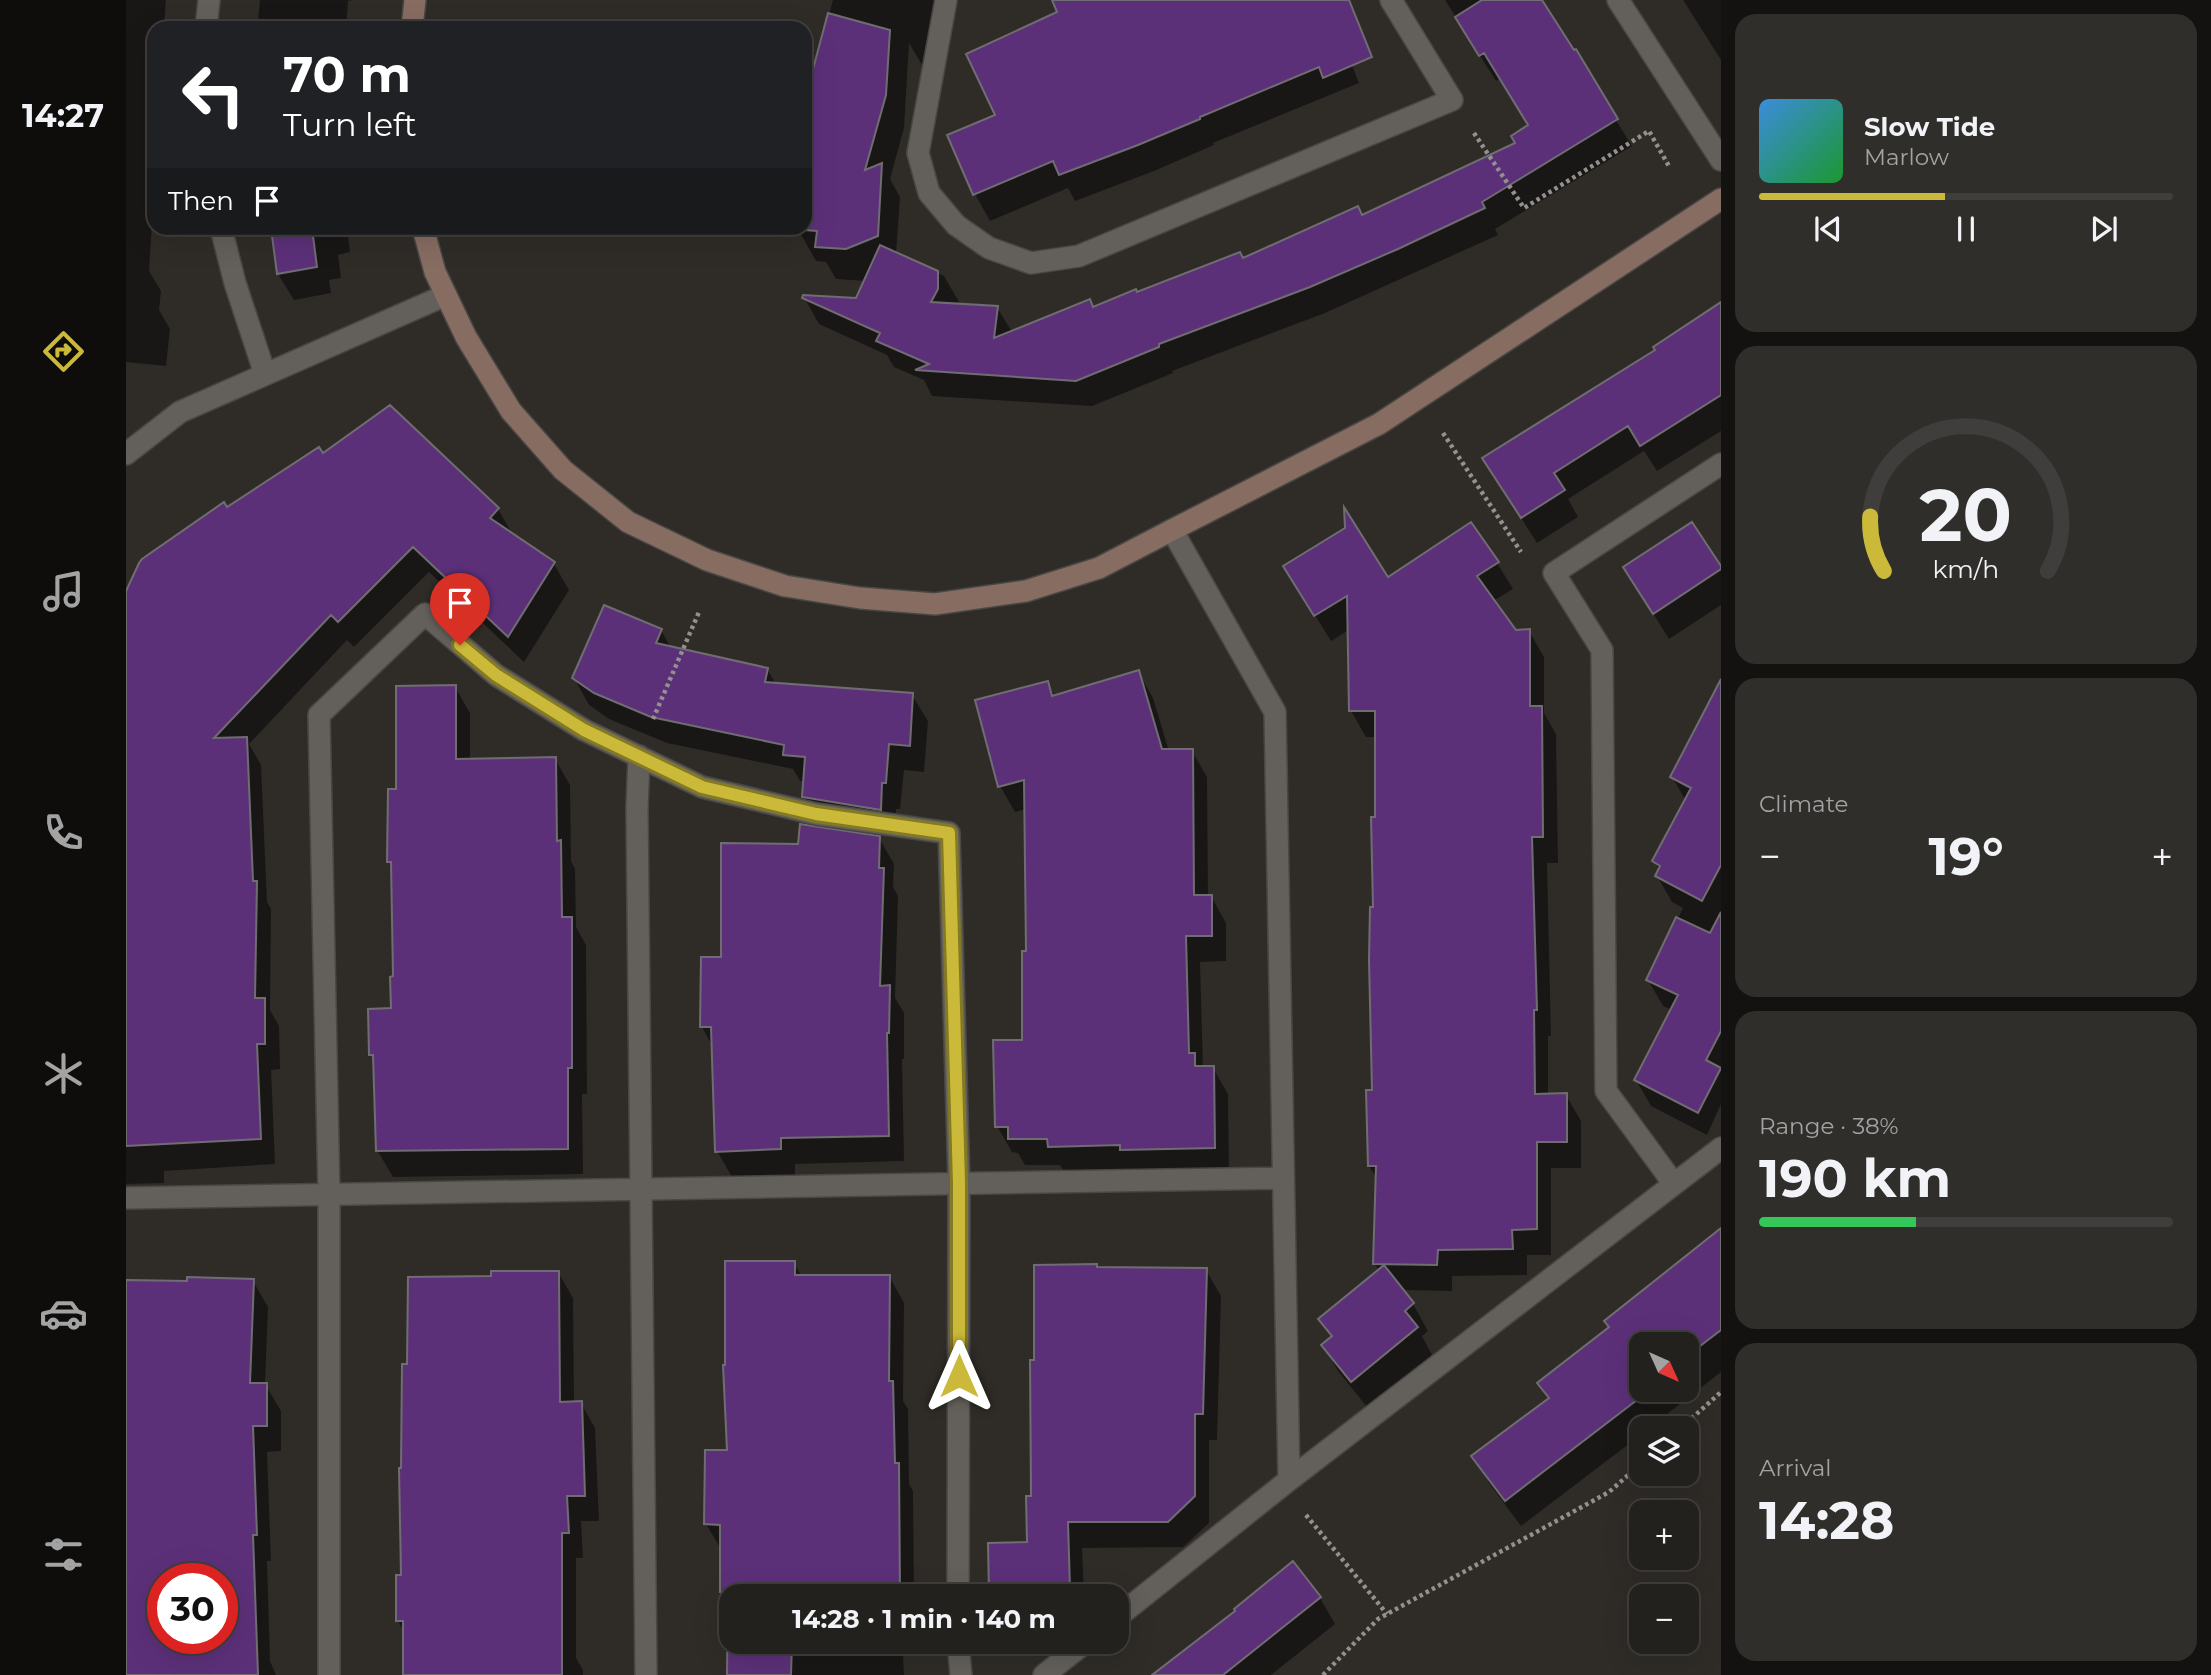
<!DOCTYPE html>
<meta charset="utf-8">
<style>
body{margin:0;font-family:Montserrat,sans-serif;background:#2f2e2b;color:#f1f3f6;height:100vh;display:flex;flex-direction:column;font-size:26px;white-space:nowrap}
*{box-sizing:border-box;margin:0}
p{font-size:23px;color:#a3a3a4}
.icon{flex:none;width:38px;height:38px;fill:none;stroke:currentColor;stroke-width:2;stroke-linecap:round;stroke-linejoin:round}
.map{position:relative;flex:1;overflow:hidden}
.details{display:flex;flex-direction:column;gap:14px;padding:14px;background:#131210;width:490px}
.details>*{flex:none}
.top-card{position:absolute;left:21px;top:21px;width:665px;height:214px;border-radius:21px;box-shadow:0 7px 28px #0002,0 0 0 2px #403e3c;background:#202124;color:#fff;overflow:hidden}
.needle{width:46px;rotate:135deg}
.fabs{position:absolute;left:1503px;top:1332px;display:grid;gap:14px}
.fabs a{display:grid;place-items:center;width:70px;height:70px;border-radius:14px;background:#23211e;box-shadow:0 7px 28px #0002,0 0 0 2px #403e3c;font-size:35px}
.speed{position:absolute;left:21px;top:1563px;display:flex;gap:14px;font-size:35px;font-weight:700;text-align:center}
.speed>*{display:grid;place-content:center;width:91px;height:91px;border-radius:50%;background:#23211e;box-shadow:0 7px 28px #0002,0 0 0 2px #403e3c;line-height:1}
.speed .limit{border:10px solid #d22;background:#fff;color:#111}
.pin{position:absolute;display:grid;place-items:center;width:60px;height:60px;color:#fff;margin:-72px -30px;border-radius:50% 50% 50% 0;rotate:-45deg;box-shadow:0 0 7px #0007}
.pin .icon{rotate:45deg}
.me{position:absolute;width:77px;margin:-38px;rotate:0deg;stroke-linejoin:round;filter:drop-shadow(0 0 5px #0008)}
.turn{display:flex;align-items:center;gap:24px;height:147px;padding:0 21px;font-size:32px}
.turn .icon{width:91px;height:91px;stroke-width:2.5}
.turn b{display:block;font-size:49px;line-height:60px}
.then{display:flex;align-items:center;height:66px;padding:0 21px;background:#0003;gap:14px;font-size:26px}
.big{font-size:52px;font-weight:700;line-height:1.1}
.details .tile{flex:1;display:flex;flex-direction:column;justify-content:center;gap:10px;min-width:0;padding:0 24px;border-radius:21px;background:#2f2e2b}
.details .dial{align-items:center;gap:0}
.dial svg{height:182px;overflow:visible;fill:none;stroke:#403e3c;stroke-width:7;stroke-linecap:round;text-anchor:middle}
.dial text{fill:#f1f3f6;stroke:none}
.song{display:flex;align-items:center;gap:21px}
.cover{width:84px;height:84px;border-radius:10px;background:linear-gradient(135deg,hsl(210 70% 55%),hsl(130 70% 35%))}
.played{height:7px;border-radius:4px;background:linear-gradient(90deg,#cbba39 45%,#403e3c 45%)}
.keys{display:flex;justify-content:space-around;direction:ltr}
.heat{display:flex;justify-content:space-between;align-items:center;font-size:38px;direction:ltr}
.charge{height:10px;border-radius:5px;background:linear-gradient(90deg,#34c759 38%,#403e3c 0)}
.trip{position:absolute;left:593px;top:1584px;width:410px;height:70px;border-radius:21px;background:#23211e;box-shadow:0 7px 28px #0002,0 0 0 2px #403e3c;font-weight:700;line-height:70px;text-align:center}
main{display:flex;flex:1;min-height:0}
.tabs{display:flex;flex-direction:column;width:126px;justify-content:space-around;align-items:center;background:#0e0d0c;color:#a3a3a4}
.tabs .icon{width:49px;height:49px}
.tabs .selected{color:#cbba39}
.tabs b{font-size:32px;color:#f1f3f6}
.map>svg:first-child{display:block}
.shadow{fill:#0007;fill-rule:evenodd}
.building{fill:#5c3079;stroke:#706d72;stroke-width:2;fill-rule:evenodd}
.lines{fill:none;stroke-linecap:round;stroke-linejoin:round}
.street-casing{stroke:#494743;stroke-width:24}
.secondary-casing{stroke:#494743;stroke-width:24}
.path{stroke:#93908e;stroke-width:4.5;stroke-dasharray:3.5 3.5;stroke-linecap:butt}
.street{stroke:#63605c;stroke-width:21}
.secondary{stroke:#876c62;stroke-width:21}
.route-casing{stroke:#847925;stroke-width:18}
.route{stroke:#cbba39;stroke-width:12}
</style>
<main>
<nav class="tabs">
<b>14:27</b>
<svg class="icon selected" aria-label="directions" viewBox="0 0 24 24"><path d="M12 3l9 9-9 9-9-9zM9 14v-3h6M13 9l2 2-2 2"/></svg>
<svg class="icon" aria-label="music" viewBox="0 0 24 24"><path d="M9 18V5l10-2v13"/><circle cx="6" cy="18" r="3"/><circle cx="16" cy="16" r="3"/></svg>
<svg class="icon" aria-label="phone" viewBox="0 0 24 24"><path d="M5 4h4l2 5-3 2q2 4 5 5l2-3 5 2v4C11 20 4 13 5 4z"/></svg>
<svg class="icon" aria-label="climate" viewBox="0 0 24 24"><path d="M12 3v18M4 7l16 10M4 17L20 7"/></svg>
<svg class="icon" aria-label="car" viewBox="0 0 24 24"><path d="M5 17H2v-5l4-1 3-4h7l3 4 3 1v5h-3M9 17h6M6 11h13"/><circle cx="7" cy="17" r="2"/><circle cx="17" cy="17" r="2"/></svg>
<svg class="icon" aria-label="filters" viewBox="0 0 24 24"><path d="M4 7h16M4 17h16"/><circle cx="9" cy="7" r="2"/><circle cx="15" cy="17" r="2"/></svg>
</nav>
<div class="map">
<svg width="1595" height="1675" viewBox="0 0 1595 1675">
<rect width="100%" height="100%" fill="#2f2c28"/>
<path class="shadow" d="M0,0h40l-2,28h-10v36h-4l-4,75 8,13v41l-5,78 12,20 -2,19 11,19 -4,37 -40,-4z
M134,0h93l-5,1 -2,27h-107v-8l19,1z
M707,0h104l-12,70 -16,-27 -5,85 -14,51 10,18 -4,57 48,22 15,26 -2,3 40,2 15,25 81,-23 150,-50 119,-43 156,-73 12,-17 -29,-48 -5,3 -51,-81h96l91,146 -137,83 3,6 -173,78 -153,58 1,2 -81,33 -160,-10 -8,-16 -30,-13 -7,-12 -68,-31 -15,-27 53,3 9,-19 -30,-2 -10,-17 -10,-1 -18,-32 7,-1v-122z
M954,0h246l33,83 -146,60 1,2 -60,26 -79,30 -7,-13 -78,33 -15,-27 -26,-58 48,-20 62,-103z
M1557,0h38v60z
M146,228h75l3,24 -12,3 3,23 -12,2 2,13 -37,7 -16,-26z
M1595,316v115l-64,40 -13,-20 -76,48 10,18 -41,26 -53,-84z
M264,407l108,102 16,28 40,27 15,26 -45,72 -95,-90 -75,75 -7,-7 -98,104 12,21 6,137 4,7 -1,101 9,16 1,43 -9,1 4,94 -111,7v12l-38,1v-588l17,-40h7l76,-47 96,-53z
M1566,524l29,45v36l-52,34 -44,-71z
M1371,563l16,26 -20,12 22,30h14l15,26v56l12,21 2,129h-11l4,173h-3v59h18l15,26v47h-30v87h-24v20l-75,1v15l-50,-1 11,14 15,27 -6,5 10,19 -65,52 -29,-36 -15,-26 9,-7 -11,-19 58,-48 -4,-7 2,-85 -8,-13 4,-75 3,-354h-10l-15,-26 -2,-81 -18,11 -30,-48z
M535,630l10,18 96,21 9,15 136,11 16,26 -4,51 -20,-2 -4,39h-4l-1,26 -76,-12 -15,-26 1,-16h-5l-7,-12 -126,-26 -58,-24 -20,-14 -15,-27z
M1012,672l15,26 16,53h23l15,26 1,119h3l15,27v38l-26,1 3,106h10l15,26 1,80 -164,-1 -5,-8h-35l-7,-12 -6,-1 -15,-26 26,-85 5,-88 -2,-144 -11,3 -15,-26 47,-103 8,14z
M1595,683v421l-14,31 -56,-29 -15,-26 36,-70 -9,-4 -15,-26 35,-72 -11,-6 -15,-26 3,-5 -6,-10 32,-60 -14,-24z
M329,687l15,26v48l85,-2 15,26 1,76 4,8 1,58 10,18 1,149h-5l1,80 -190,3 -16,-27 -2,-89 -4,-7 22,-45 2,-31 -3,-110 -3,-7 9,-70z
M753,838l15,26 -1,23 5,9 -3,102 9,15v46h-2l2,102 -109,3v11l-63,2 -15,-26 -4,-104 -11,-20 21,-68 77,-114z
M1595,1230v142l-72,56h-7v6l-121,92 -32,-43 -15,-26 75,-57 -10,-17 71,-55zM1516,1344h45v46h-45z
M668,1263l8,14 87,-1 15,27 -1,98 5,8 1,75 4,7 1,105h-182v46h182v14h-11l1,19h-175l1,-69 -9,-15 1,-40 -16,-27z
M971,1268l109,2 15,26 -4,144h-8v83l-26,24 -101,1 2,48h-93l38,-53 4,-45 3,-136z
M432,1272l15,26 1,105h7l14,25 4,93h-18l2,37h-7v100l7,12v5h-178v-42l-7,-12 4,-44 1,-108 6,-104 83,-87z
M0,1281l62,2 65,-2 15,26 -3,77 16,27v40l-14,1 4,109h-4l3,100 6,14h-150zM37,1578h59v60h-59z
M1167,1564l27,34 15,26 -64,51h-116l82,-63z"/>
<path class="building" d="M926,0h297l23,57 -49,21 -4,-11 -119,50v2l-62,26 -79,30 -6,-14 -80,34 -26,-60 48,-20 -29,-61 91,-42z
M1356,0h60l32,50 2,-1 42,70 -136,83 3,6 -87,41 -88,38 -151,57v3l-83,34 -161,-11 14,-6 -53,-23 4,-8 -78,-35 1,-3 53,3 24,-53 58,26v18l-7,13 67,4 -4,32 96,-39 3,8 43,-18 1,3 103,-40 3,6 115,-52 4,9 153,-72 -4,-7 17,-11 -44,-72 -5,3 -24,-39z
M702,13l62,17 -4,65 -21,75 17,-7 -4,73 -32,13 -31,-2 2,-16 -12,-1v-131z
M145,228h41l5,39 -40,7z
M1595,302v93l-81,51 -12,-20 -74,47 11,17 -44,28 -39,-60 173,-108 -2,-3z
M264,405l109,103 -9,10 65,44 -47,75 -95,-90 -75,75 -7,-7 -117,123 33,-1 6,144h4l-2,117h10v46h-8l4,95 -135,7v-555l13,-28 3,-4 82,-57 3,5 92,-60 4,6z
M1218,507l44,70 83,-55 28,40 -22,14 39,54 14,-1v77h12l1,131h-11l5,173h-3l1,84 32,-1v49h-30v87l-25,1 1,19 -75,1 -1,15 -64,-1 3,-98h-8l-2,-76h6l-3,-130 1,-53h3l-2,-90h4v-106h-26l-2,-115 -33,20 -31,-50 62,-38z
M1566,522l29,44v3l-68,45 -30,-47z
M478,605l58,24 -6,14 112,25 -3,14 148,11 -3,53 -21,-2 -3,39h-4l-1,27 -79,-13 3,-40 -22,-2 1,-10 -133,-28 -57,-24 -22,-15z
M1013,670l23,79h31l1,146h18v41h-26l3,117h6v13h19l1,82 -95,2v-5l-72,2 -1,-8h-39v-12h-13l-2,-87h29v-89h4l-2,-171 -26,7 -23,-87 73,-19 4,15z
M1595,679v186l-19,36 -47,-25 5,-10 -8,-5 39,-73 -21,-11z
M330,685v74l100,-2 1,84 4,-1 1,77h10v151h-4v81l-192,2 -3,-96h-4l-1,-46 23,-1 -1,-31 3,-1 -2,-114h-4l1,-73h8v-103z
M674,824l80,12 -1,32h5l-4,118 10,-1 -1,48h-2l2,103 -108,2v11l-66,3 -4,-125h-11l1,-70h20v-114l77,1z
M1595,912v119l-15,29 15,8 -23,45 -64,-33 44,-85 -32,-15 30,-63 34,16z
M1595,1228v102l-34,26v-12h-45v46h8l-145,111 -34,-45 78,-58 -12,-15 72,-56 -5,-6z
M599,1261h70v14h95l-1,106h4l2,82h4l1,133h-168v46h60l-1,33h-64l1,-83h-8v-67l-16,-1 1,-74h22l-4,-85h2z
M971,1264v3l110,1 -4,146h-8v82l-27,26h-100l2,67h-31v7h-50l-1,-53 39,-1 -1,-46h5l-1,-136h4v-95z
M1258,1265l30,38 -9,8 13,16 -67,55 -30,-37 11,-9 -14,-17z
M365,1271h68l1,131 22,-1 3,95h-18l2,37h-7v142h-159v-54h-7v-46h5l-2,-107h2l1,-104h5l1,-87 83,-1z
M61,1277l67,2 -4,104h17v43h-14l4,109h-4l5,140h-132v-395l61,1zM37,1578h59v60h-59z
M1167,1561l28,36 -98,78h-71l83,-64 -1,-2z"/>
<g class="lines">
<defs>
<path id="street" d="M820,0l-28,153 11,40 27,32 33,23 42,15 48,-7 373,-156 -61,-100
M1492,0l103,160
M80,28l3,-28
M95,228l14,55 30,91
M0,454l54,-42 266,-117
M1046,530l103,182 14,768
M513,756l-2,52 9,867
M1548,1184l-68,-93 -4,-441 -48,-77 167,-109
M0,1198l1157,-20
M990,1618l173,-138 432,-332
M832,1642l3,33
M203,1675v-480l-10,-480 106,-101 71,61 88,55 118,57 114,27 133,19 10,350 -1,413
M918,1675l42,-33"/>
<path id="secondary" d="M286,28l3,-28
M297,228l12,44 31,65 45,74 52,59 65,52 79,38 78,26 75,12 75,6 91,-13 73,-23 73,-38 207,-106 342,-225"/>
</defs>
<use href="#street" class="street-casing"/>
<use href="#secondary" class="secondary-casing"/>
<path class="path" d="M1348,133l50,75 125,-77 21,37
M1317,433l78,119
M527,719l46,-107
M1555,1428l40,-36
M1180,1515l81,99
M1197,1675l55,-56 231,-127 33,-29"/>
<use href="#street" class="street"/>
<use href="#secondary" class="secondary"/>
</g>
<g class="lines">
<defs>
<path id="route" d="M334,645l36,30 88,55 118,57 114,27 133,19 10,350v193"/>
</defs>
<use href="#route" class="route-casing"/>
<use href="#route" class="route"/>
</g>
</svg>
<div class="fabs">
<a><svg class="needle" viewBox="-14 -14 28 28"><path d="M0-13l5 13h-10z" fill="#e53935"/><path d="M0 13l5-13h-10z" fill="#a3a3a4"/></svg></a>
<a><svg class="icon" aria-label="layers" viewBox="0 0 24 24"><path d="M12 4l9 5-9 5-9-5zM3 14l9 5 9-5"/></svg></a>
<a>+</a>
<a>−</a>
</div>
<div class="speed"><div class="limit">30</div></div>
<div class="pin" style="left:334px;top:645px;background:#d93025"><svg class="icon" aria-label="arrive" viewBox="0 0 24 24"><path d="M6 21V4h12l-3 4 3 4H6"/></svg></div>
<svg class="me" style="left:833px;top:1376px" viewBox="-20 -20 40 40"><path d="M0-17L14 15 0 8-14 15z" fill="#cbba39" stroke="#fff" stroke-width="4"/></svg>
<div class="trip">14:28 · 1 min · 140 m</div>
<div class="top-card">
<div class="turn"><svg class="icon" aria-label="left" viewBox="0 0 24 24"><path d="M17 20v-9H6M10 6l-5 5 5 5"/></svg><div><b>70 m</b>Turn left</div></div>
<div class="then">Then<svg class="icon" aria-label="arrive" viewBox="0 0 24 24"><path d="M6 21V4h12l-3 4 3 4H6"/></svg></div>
</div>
</div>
<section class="details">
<div class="tile">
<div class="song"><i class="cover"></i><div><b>Slow Tide</b><p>Marlow</p></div></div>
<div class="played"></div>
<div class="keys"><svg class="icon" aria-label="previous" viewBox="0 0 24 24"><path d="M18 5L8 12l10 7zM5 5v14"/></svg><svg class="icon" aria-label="pause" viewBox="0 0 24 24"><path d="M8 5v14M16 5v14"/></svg><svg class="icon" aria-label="next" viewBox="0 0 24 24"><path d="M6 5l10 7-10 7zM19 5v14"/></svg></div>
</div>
<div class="tile dial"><svg viewBox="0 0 100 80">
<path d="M14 69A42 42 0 1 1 86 69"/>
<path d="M14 69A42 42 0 0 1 8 45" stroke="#cbba39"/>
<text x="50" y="56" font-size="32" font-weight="700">20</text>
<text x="50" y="72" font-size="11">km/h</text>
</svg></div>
<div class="tile"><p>Climate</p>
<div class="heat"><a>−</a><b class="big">19°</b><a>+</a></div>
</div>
<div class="tile"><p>Range · 38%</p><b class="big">190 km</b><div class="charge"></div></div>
<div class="tile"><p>Arrival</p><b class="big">14:28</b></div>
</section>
</main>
